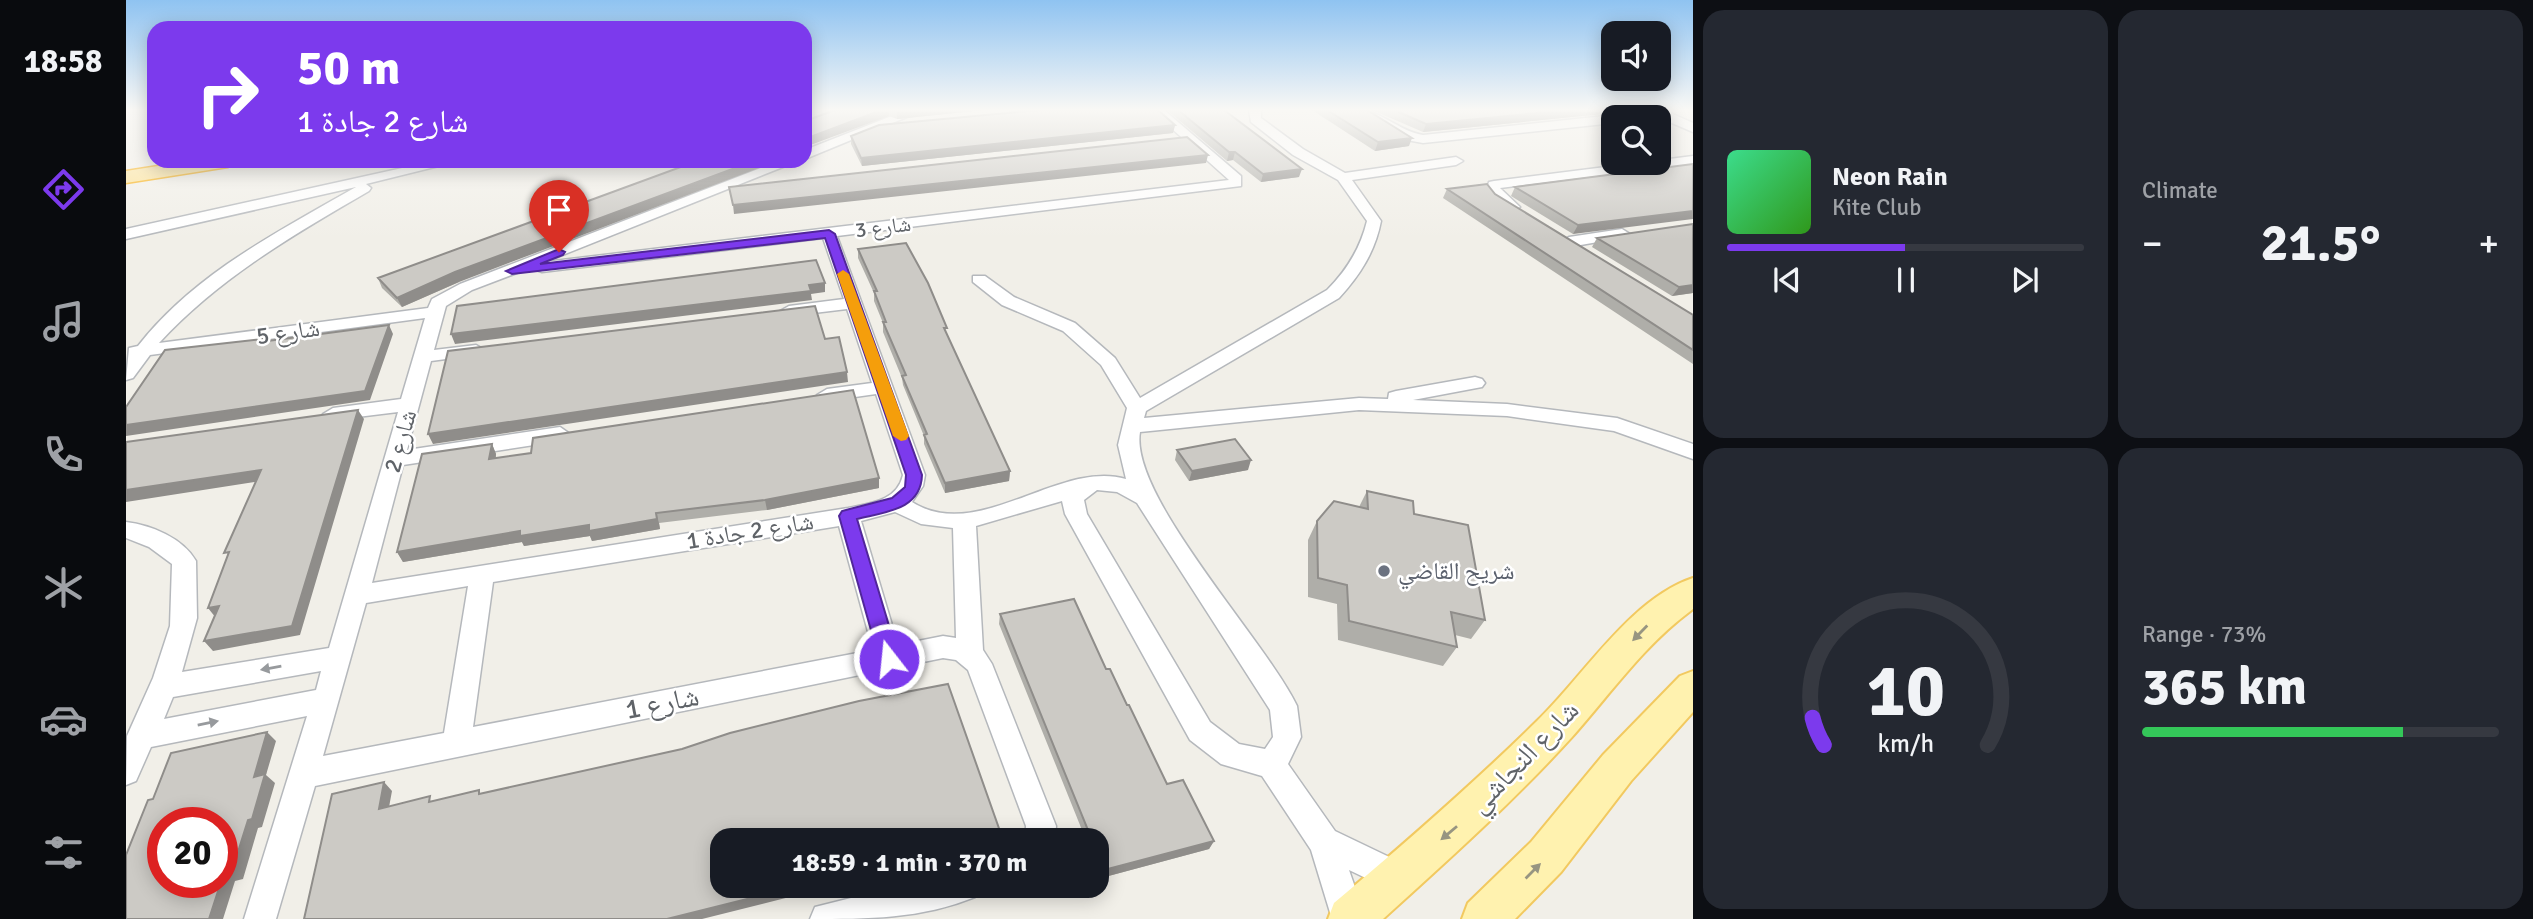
<!DOCTYPE html>
<meta charset="utf-8">
<style>
body{margin:0;font-family:Signika,"Noto Naskh Arabic",sans-serif;background:#242831;color:#f1f3f6;height:100vh;display:flex;flex-direction:column;font-size:26px;white-space:nowrap}
*{box-sizing:border-box;margin:0}
p{font-size:23px;color:#9ea1a6}
.icon{flex:none;width:38px;height:38px;fill:none;stroke:currentColor;stroke-width:2;stroke-linecap:round;stroke-linejoin:round}
.map{position:relative;flex:1;overflow:hidden}
.sheet{display:flex;flex-direction:column;gap:10px;padding:10px;background:#0d0f14;width:840px}
.sheet>*{flex:none}
.top-card{position:absolute;left:21px;top:21px;width:665px;height:147px;border-radius:21px;box-shadow:0 4px 18px #0003;background:#7c3aed;color:#fff;overflow:hidden}
.controls{position:absolute;left:1475px;top:21px;display:grid;gap:14px}
.controls a{display:grid;place-items:center;width:70px;height:70px;border-radius:14px;background:#171b24;box-shadow:0 4px 18px #0003;font-size:35px}
.speed{position:absolute;left:21px;top:807px;display:flex;gap:14px;font-size:35px;font-weight:700;text-align:center}
.speed>*{display:grid;place-content:center;width:91px;height:91px;border-radius:50%;background:#171b24;box-shadow:0 4px 18px #0003;line-height:1}
.speed .limit{border:10px solid #d22;background:#fff;color:#111}
.pin{position:absolute;display:grid;place-items:center;width:60px;height:60px;color:#fff;margin:-72px -30px;border-radius:50% 50% 50% 0;rotate:-45deg;box-shadow:0 0 7px #0007}
.pin .icon{rotate:45deg}
.me{position:absolute;width:77px;margin:-38px;rotate:344deg;stroke-linejoin:round;filter:drop-shadow(0 0 5px #0008)}
.turn{display:flex;align-items:center;gap:24px;height:147px;padding:0 35px;font-size:32px}
.turn .icon{width:91px;height:91px;stroke-width:2.5}
.turn b{display:block;font-size:49px;line-height:60px}
.big{font-size:52px;font-weight:700;line-height:1.1}
.sheet .tile{flex:1;display:flex;flex-direction:column;justify-content:center;gap:10px;min-width:0;padding:0 24px;border-radius:21px;background:#242831}
.sheet .dial{align-items:center;gap:0}
.dial svg{height:182px;overflow:visible;fill:none;stroke:#363941;stroke-width:7;stroke-linecap:round;text-anchor:middle}
.dial text{fill:#f1f3f6;stroke:none}
.song{display:flex;align-items:center;gap:21px}
.cover{width:84px;height:84px;border-radius:10px;background:linear-gradient(135deg,hsl(150 70% 55%),hsl(110 70% 35%))}
.played{height:7px;border-radius:4px;background:linear-gradient(90deg,#7c3aed 50%,#363941 50%)}
.keys{display:flex;justify-content:space-around;direction:ltr}
.heat{display:flex;justify-content:space-between;align-items:center;font-size:38px;direction:ltr}
.charge{height:10px;border-radius:5px;background:linear-gradient(90deg,#34c759 73%,#363941 0)}
.sheet .tiles{flex:1;display:grid;gap:10px;grid-template-columns:repeat(2,1fr)}
.trip{position:absolute;left:584px;top:828px;width:399px;height:70px;border-radius:21px;background:#171b24;box-shadow:0 4px 18px #0003;font-weight:700;line-height:70px;text-align:center}
main{display:flex;flex:1;min-height:0}
.menu{display:flex;flex-direction:column;width:126px;justify-content:space-around;align-items:center;background:#090b0e;color:#9ea1a6}
.menu .icon{width:49px;height:49px}
.menu .active{color:#7c3aed}
.menu b{font-size:32px;color:#f1f3f6}
.map>svg:first-child{display:block}
.lines{fill:none;stroke-linecap:round;stroke-linejoin:round}
.minor-casing{stroke:#b5b8bc;stroke-width:3}
.major-casing{stroke:#f2c960;stroke-width:4}
.highway-casing{stroke:#f9ab00;stroke-width:3}
.minor{fill:#fff;fill-rule:evenodd}
.major{fill:#fff2af;fill-rule:evenodd}
.highway{fill:#fde293;fill-rule:evenodd}
.wall{fill:#afaea9}
.shaded-wall{fill:#8f8d8a}
.building{fill:#cccac5;stroke:#8f8d8a;stroke-width:2}
.oneway{fill:#979581}
.oneway2{fill:#979a9d}
.route{fill:#7c3aed;stroke:#51269a;stroke-width:2}
.slow{fill:#f59e0b}
.worship-dot{fill:#6b7280;stroke:#fff;stroke-width:2.5}
.labels{text-anchor:middle;dominant-baseline:central;stroke-width:5;stroke-linejoin:round;paint-order:stroke}
.far-street-label{font-size:21px;fill:#5f6368;stroke:#fff}
.street-label{font-size:24px;fill:#5f6368;stroke:#fff}
.worship-label{font-size:24px;fill:#5b616d;stroke:#fff;text-anchor:start}
.near-street-label{font-size:28px;fill:#5f6368;stroke:#fff}
</style>
<main>
<nav class="menu">
<b>18:58</b>
<svg class="icon active" aria-label="directions" viewBox="0 0 24 24"><path d="M12 3l9 9-9 9-9-9zM9 14v-3h6M13 9l2 2-2 2"/></svg>
<svg class="icon" aria-label="music" viewBox="0 0 24 24"><path d="M9 18V5l10-2v13"/><circle cx="6" cy="18" r="3"/><circle cx="16" cy="16" r="3"/></svg>
<svg class="icon" aria-label="phone" viewBox="0 0 24 24"><path d="M5 4h4l2 5-3 2q2 4 5 5l2-3 5 2v4C11 20 4 13 5 4z"/></svg>
<svg class="icon" aria-label="climate" viewBox="0 0 24 24"><path d="M12 3v18M4 7l16 10M4 17L20 7"/></svg>
<svg class="icon" aria-label="car" viewBox="0 0 24 24"><path d="M5 17H2v-5l4-1 3-4h7l3 4 3 1v5h-3M9 17h6M6 11h13"/><circle cx="7" cy="17" r="2"/><circle cx="17" cy="17" r="2"/></svg>
<svg class="icon" aria-label="filters" viewBox="0 0 24 24"><path d="M4 7h16M4 17h16"/><circle cx="9" cy="7" r="2"/><circle cx="15" cy="17" r="2"/></svg>
</nav>
<div class="map">
<svg width="1567" height="919" viewBox="0 0 1567 919">
<rect width="100%" height="100%" fill="#f1efe8"/>
<g class="lines">
<defs>
<path id="minor" d="M781,110h17l-119,49v-9z
M1025,110h13l77,66v10l-404,50 88,239 -2,11 -11,16c66,42 148,-43 214,-23l-8,-34 9,-37 -26,-43 -38,-34 -61,-26 -29,-23v-6h12l29,21 61,26 40,35 25,40 187,-108c20,-20 33,-41 40,-69l-29,-41 -45,-25 -42,-33 -2,-12h12v8l42,31 42,24 111,-16 7,4 -7,4 -104,15 29,41c-6,31 -21,54 -42,77l-193,113 -2,7 215,-20 29,1 1,-6 7,-2 79,-14 7,2 3,4 -3,4 -69,13 94,4 110,14 76,26v15l-79,-28 -107,-15 -148,-6 -219,22c-11,64 126,209 157,274l4,31 -13,27 47,67 73,35 5,11 -5,11 -11,5 -48,-23 17,49h-34l-21,-69 -49,-74 -41,-12 -31,-24 -125,-226 -3,-13 -86,25 7,124 9,14 64,162 -1,14h-30l1,-14 -58,-156 -12,-10 -13,-2 -628,128 -39,133h-32l63,-203 -156,31 -15,34 -10,4 1,-49 26,-58 17,-52 2,-62 -23,-17 -23,-9v-16c25,3 57,16 70,39l1,57 -15,54 147,-24 69,-236 -65,8 -10,-6 10,-6 68,-9 24,-81 -275,37 -17,23 -7,2 3,-32 9,-2c56,-72 141,-115 218,-159l-230,52v-10l308,-68h25l-93,23 5,4 -2,3c-76,44 -150,87 -210,152l269,-35 4,-9 28,-15 319,-123h19l-253,101 684,-82zM697,238l21,61 -55,7 -9,5 9,5 58,-7 25,74 -45,6 -10,6 10,6 49,-7 27,81c-6,26 -32,28 -55,33l-476,75 31,-118 157,-24 10,-7 -10,-7 -153,23 24,-89 45,-6 9,-5 -9,-5 -42,5 12,-44 26,-16 63,-24 1,4 6,2zM971,490l20,2 20,11 133,207 3,27 -8,12 -26,-5 -29,-22 -123,-208 -3,-14zM769,512l26,12 32,4 3,110 -13,-2 -45,9 -37,-124zM713,526l34,124 -400,77 20,-145zM342,586l-24,147 -121,23 43,-153zM195,671l-5,19 -152,29 9,-22z
M1230,110c26,0 42,21 67,25l191,-20 5,2h-5v6l-191,20 -22,-4z
M1521,110h17l29,13v9l-35,-15h-39z
M1567,156v8l-193,24 20,19 -7,4 -27,-19 3,-10 5,-1z
M1496,229l8,5 -3,3 -58,10 -8,-5 8,-5z
M773,886h81l-5,11c-54,22 -107,22 -165,22l5,-12z"/>
<path id="major" d="M1567,578v31c-49,36 -81,83 -121,128 -59,65 -124,123 -189,182h-55l6,-16c70,-59 138,-118 203,-182 46,-44 93,-122 156,-143z
M1567,671v41l-62,69 -70,91 -46,47h-53l6,-16 63,-61 72,-87 77,-79z"/>
<path id="highway" d="M64,161h48l-10,6 -102,16v-12z"/>
</defs>
<use href="#minor" class="minor-casing"/>
<use href="#major" class="major-casing"/>
<use href="#highway" class="highway-casing"/>
<use href="#minor" class="minor"/>
<use href="#major" class="major"/>
<use href="#highway" class="highway"/>
</g>
<path class="wall" d="M709,110h149l-87,9 -8,-3z
M1041,110h57l75,67 -38,5 -28,-22 -6,1z
M1186,110h55l42,36 -34,5z
M1246,110h251l-1,2 -199,20z
M1049,125l-2,8 -311,33 -11,-22v-8z
M1567,164l-120,70 -62,-38 4,-9z
M1321,189l48,5 198,121v49l-250,-166z
M1567,224v69l-21,3 -80,-49 5,-9z
M732,249l88,84 64,138 -1,10 -64,12 -21,-49v-8l-21,-51 -1,-7 -19,-46v-9l-9,-22v-8l-16,-35z
M252,278l81,4 -57,25 -20,-19z
M366,444l4,10v4l383,30 -112,22 -108,13 1,6 -68,12 -2,-5 -66,10 -2,-4 -119,20 -6,-10z
M1051,450l71,20 -59,11 -14,-21z
M1241,491l47,23 71,106 -14,19 -16,-4 2,12 -14,19 -105,-26 -1,-36 -29,-7v-57l9,-19 42,-14z
M874,614l106,55 21,36 40,79 47,57 -5,8 -108,29 -4,-9v-29h-11l-87,-216z"/>
<path class="shaded-wall" d="M756,110h7v6l-84,31v-8z
M782,110h76l-87,9v-8z
M1442,110h55l-1,2 -199,20 3,-8z
M1049,125l-2,8 -311,33 -1,-8z
M1286,138l-3,8 -34,5 3,-9z
M1103,152h6l-2,8 -6,1z
M1082,155l-2,8 -472,51 -1,-9z
M628,161h23l-318,121 -57,25 -5,-9 58,-26z
M1176,169l-3,8 -38,5 2,-8z
M1567,211v8l-120,15 5,-9z
M699,283v9l-14,2 1,6 -357,44 -4,-10z
M1567,285v8l-21,3 7,-9z
M263,325l4,9 -23,66 -244,36v-11z
M721,372l1,10 -415,62 -5,-10z
M232,410l6,9 -64,216 -87,16 -9,-10z
M366,444l4,10 -2,15 -5,-10z
M1125,460l-3,10 -59,11 3,-10z
M135,470l7,10 -142,22v-12z
M884,471l-1,10 -64,12v-10z
M753,478v10l-112,22 -2,-10z
M530,513l3,10 1,6 -68,12 -2,-5 -66,10 -2,-4 -119,20 -6,-10 123,-21z
M93,606l-3,12 -8,-10z
M141,732l9,9 -10,34 9,8 -13,44 -4,1 -15,51 -8,2 -12,38h-14l12,-37h1v-5z
M258,782l8,9 -5,27 -8,-9z
M875,834l-1,6h-22z
M1088,841l-5,8 -108,29 3,-8z
M673,886h34l-131,33h-35z"/>
<path class="building" d="M709,110h47l-77,29v-18z
M912,110h120l17,15 -314,33 -10,-22 28,-11z
M1052,110h46l78,59 -39,5 -28,-22h-6z
M1201,110h40l45,28 -34,4z
M1268,110h174l-142,14z
M1061,137l21,18 -475,50 -4,-18z
M571,161h57l-299,111 -58,26 -19,-20z
M1567,164v47l-115,14 -63,-38z
M1361,184l8,10 198,121v35l-246,-161z
M1567,224v61l-14,2 -82,-49z
M780,243l22,40 19,45h-3l66,143 -65,12 -21,-48 3,-1 -25,-58 4,-1 -23,-53h3l-12,-31h3l-19,-42z
M690,260l9,23 -16,2 2,6 -360,43 6,-28z
M689,306l10,33 14,-2 8,35 -419,62 20,-83z
M263,325l-24,66 -239,34v-18l39,-57 97,-11 -2,3z
M727,390l26,88 -114,22 -109,13 1,6 -68,12v-6l-69,11v-5l-123,21 25,-98 70,-10 -3,15 42,-6 2,-15z
M232,410l-66,216 -88,15 15,-35 -11,2 21,-56 -5,1 37,-83 -135,20v-48z
M1109,439l16,21 -59,11 -15,-21z
M1241,491l46,10 1,13 54,11 17,95 -34,-8 6,35 -108,-26 -2,-36 -29,-7 -1,-57 17,-20 34,8z
M948,599l32,70h4l17,36h2l38,79 16,-4 31,61 -110,29 -7,-17v-13h-5l-92,-226z
M822,684l53,150 -23,6h-255v46h76l-132,33h-363l28,-125 52,-12 -5,27 51,-13 -1,6 50,-12v4l203,-45 48,-16 129,-32z
M141,732l-13,45 11,-3 -13,45 -4,1 -16,51 -8,2 -2,4v-55h-59v60h58l-12,37h-83v-64l22,-55 5,-1 18,-46z"/>
<defs><path id="oneway-solid" d="M-6-.8H1V-3.2L6.5 0L1 3.2V.8H-6Z" transform="scale(1.75)"/></defs>
<g class="oneway">
<use href="#oneway-solid" transform="translate(1514 633) rotate(134)"/>
<use href="#oneway-solid" transform="translate(1323 833) rotate(140)"/>
<use href="#oneway-solid" transform="translate(1407 871) rotate(-45)"/>
</g>
<g class="oneway2">
<use href="#oneway-solid" transform="translate(145 668) rotate(170)"/>
<use href="#oneway-solid" transform="translate(82 723) rotate(-11)"/>
</g>
<linearGradient id="sky" x2="0" y2="1"><stop stop-color="#8fc3f1"/><stop offset="0.46" stop-color="#f9f8f5"/><stop offset="1" stop-color="#f9f8f5" stop-opacity="0"/></linearGradient>
<rect width="1567" height="239" fill="url(#sky)"/>
<path class="route" d="M703,230l6,4 87,241c-1,35 -37,37 -65,44l42,140 -3,6 -7,2 -7,-2 -3,-6 -40,-143 3,-5 50,-13 13,-11 1,-12 -81,-237 -313,36 -6,-3 53,-22 6,3 -2,3 -23,9z"/>
<path class="slow" d="M717,270l6,4 60,162 -3,4 -5,1 -8,-5 -56,-162z"/>
<circle class="worship-dot" cx="1258" cy="571" r="7"/>
<g class="labels">
<g class="far-street-label">
<text transform="translate(757 227) rotate(-7)">شارع 3</text>
</g>
<g class="street-label">
<text transform="translate(162 332) rotate(-8)">شارع 5</text>
<text transform="translate(274 441) rotate(-74)">شارع 2</text>
<text transform="translate(624 531) rotate(-9)">شارع 2 جادة 1</text>
</g>
<g class="worship-label">
<text x="1272" y="571">شريح القاضي</text>
</g>
<g class="near-street-label">
<text transform="translate(536 703) rotate(-11)">شارع 1</text>
<text transform="translate(1398 757) rotate(-46)">شارع النجاشي</text>
</g>
</g>
</svg>
<div class="controls">
<a><svg class="icon" aria-label="sound" viewBox="0 0 24 24"><path d="M4 9h4l5-4v14l-5-4H4zM17 9q2 3 0 6"/></svg></a>
<a><svg class="icon" aria-label="search" viewBox="0 0 24 24"><circle cx="10" cy="10" r="6"/><path d="M15 15l6 6"/></svg></a>
</div>
<div class="speed"><div class="limit">20</div></div>
<div class="pin" style="left:433px;top:252px;background:#d93025"><svg class="icon" aria-label="arrive" viewBox="0 0 24 24"><path d="M6 21V4h12l-3 4 3 4H6"/></svg></div>
<svg class="me" style="left:763px;top:659px" viewBox="-20 -20 40 40"><circle r="17" fill="#7c3aed" stroke="#fff" stroke-width="3"/><path d="M0-11L8 9 0 5-8 9z" fill="#fff"/></svg>
<div class="trip">18:59 · 1 min · 370 m</div>
<div class="top-card">
<div class="turn"><svg class="icon" aria-label="right" viewBox="0 0 24 24"><path d="M7 20v-9h11M14 6l5 5-5 5"/></svg><div><b>50 m</b>شارع 2 جادة 1</div></div>
</div>
</div>
<section class="sheet">
<div class="tiles">
<div class="tile">
<div class="song"><i class="cover"></i><div><b>Neon Rain</b><p>Kite Club</p></div></div>
<div class="played"></div>
<div class="keys"><svg class="icon" aria-label="previous" viewBox="0 0 24 24"><path d="M18 5L8 12l10 7zM5 5v14"/></svg><svg class="icon" aria-label="pause" viewBox="0 0 24 24"><path d="M8 5v14M16 5v14"/></svg><svg class="icon" aria-label="next" viewBox="0 0 24 24"><path d="M6 5l10 7-10 7zM19 5v14"/></svg></div>
</div>
<div class="tile"><p>Climate</p>
<div class="heat"><a>−</a><b class="big">21.5°</b><a>+</a></div>
</div>
<div class="tile dial"><svg viewBox="0 0 100 80">
<path d="M14 69A42 42 0 1 1 86 69"/>
<path d="M14 69A42 42 0 0 1 9 57" stroke="#7c3aed"/>
<text x="50" y="56" font-size="32" font-weight="700">10</text>
<text x="50" y="72" font-size="11">km/h</text>
</svg></div>
<div class="tile"><p>Range · 73%</p><b class="big">365 km</b><div class="charge"></div></div>
</div>
</section>
</main>
